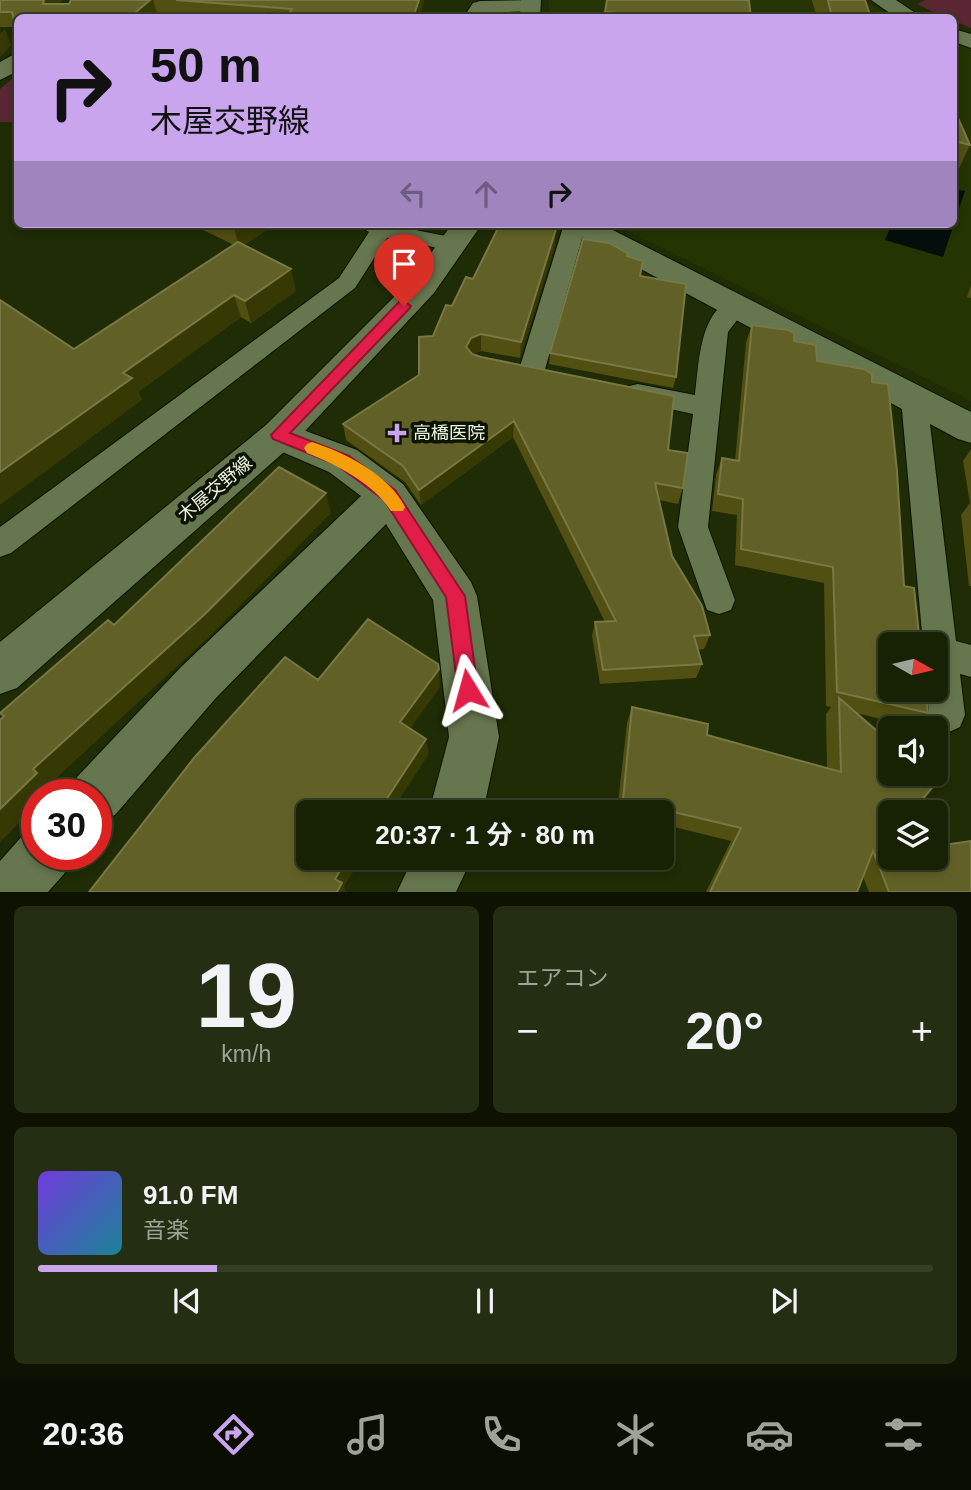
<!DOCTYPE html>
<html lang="ja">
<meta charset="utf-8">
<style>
body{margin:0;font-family:Arial,"Noto Sans JP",sans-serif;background:#242e13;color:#f1f3f6;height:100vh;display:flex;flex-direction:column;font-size:26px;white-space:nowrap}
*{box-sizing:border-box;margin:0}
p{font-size:23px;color:#9ea39a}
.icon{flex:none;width:38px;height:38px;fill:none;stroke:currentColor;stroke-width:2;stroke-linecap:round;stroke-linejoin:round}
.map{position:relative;height:892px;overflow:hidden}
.sheet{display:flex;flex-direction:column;gap:14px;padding:14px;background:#0d1202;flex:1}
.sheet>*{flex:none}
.top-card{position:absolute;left:14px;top:14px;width:943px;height:214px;border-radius:10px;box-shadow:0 4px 10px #0003,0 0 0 2px #363e26;background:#c9a5ee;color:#111;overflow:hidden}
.needle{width:46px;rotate:98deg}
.fabs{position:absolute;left:878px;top:632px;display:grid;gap:14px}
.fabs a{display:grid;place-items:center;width:70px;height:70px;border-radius:10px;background:#172104;box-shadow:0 4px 10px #0003,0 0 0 2px #363e26;font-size:35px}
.speed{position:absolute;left:21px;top:779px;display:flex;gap:14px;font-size:35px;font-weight:700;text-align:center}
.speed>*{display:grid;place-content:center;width:91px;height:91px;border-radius:50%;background:#172104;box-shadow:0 4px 10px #0003,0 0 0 2px #363e26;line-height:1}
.speed .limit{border:10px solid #d22;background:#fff;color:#111}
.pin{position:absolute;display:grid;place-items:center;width:60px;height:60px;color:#fff;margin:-72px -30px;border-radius:50% 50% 50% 0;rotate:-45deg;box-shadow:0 0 7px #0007}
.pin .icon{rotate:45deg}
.me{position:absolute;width:77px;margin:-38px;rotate:352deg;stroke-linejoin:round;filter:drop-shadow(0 0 5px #0008)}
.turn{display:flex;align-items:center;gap:24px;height:147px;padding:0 21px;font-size:32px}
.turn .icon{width:91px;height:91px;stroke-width:2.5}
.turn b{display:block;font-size:49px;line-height:60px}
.lanes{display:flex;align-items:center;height:66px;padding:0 21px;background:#0003;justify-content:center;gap:35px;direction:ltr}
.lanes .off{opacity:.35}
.big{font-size:52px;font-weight:700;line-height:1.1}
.sheet .tile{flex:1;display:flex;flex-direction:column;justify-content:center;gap:10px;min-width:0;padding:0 24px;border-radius:10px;background:#242e13}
.sheet .dial{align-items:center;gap:0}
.dial b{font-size:91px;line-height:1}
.song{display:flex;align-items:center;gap:21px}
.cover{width:84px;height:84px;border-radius:10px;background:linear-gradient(135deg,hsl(260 70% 55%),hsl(190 70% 35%))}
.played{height:7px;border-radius:4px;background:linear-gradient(90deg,#c9a5ee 20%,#363e26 20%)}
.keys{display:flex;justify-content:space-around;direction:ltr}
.heat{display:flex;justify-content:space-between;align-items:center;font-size:38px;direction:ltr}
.sheet .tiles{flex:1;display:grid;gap:14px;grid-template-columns:1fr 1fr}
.tile:last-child{grid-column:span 2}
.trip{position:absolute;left:296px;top:800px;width:378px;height:70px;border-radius:10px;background:#172104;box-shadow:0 4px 10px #0003,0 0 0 2px #363e26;font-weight:700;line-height:70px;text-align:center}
.tabs{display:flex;height:112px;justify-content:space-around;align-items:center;background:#090d02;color:#9ea39a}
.tabs .icon{width:49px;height:49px}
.tabs .on{color:#c9a5ee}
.tabs b{font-size:32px;color:#f1f3f6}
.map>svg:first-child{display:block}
.built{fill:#243403}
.green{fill:#5b2634}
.water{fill:#030e0d}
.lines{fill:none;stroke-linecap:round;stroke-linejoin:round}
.lane-casing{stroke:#0a1300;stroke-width:2}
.street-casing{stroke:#0a1300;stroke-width:2}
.secondary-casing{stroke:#0a1300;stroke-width:2}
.lane{fill:#66764e;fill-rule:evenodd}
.street{fill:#66764e;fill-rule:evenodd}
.secondary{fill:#66764e;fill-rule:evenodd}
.wall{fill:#514f11}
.shaded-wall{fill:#363903}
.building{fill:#616127;stroke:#777844;stroke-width:2}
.route{fill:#e11d48;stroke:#92132f;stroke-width:2}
.slow{fill:#f59e0b}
.poi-dot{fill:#c9a5ee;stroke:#0c1204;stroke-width:2.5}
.labels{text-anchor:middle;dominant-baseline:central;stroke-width:7;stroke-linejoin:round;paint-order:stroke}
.poi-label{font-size:18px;fill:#ecf6df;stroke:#0c1204;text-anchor:start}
.street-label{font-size:18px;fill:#ecf6df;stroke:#0c1204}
</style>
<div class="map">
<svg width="971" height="892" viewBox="0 0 971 892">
<rect width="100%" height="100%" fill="#1f2c05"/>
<path class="built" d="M549,0h312l35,17 -347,1z
M954,40l17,6v355l-357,-177h340z"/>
<path class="green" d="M925,0h46v28l-17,-7v-3l-10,-1 -27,-13z
M17,75v47h-17v-33z"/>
<path class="water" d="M954,189l11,2 -22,66 -58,-17 7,-16h62z"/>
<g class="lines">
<defs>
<path id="lane" d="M356,224h29l76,15 3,5 -3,5 -8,2 -66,-13 -32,50 -344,265 -11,4v-30l339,-249 30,-46z
M564,224h22l-42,149 -4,6 -9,3 -9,-3 -4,-6z
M736,298l8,3 4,5 -20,26 -20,195 27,73 -4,10 -12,4 -12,-4 -29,-83 15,-113 -64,-14 -4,-7 4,-7 9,-2 57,11c4,-31 4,-87 41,-97z
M914,389l9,3 4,7 29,242 15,4v32l-11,-3 5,41 -5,12 -13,6 -13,-6 -5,-12 -2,-25h9v-46h-13l-22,-245 4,-7z"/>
<path id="street" d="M535,0l6,5 -3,4 -7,2 -44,2 -3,5h-21l10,-15 7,-2z
M18,52v19l-18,9v-18z
M563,224h38l370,188v31l-13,-4 -390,-209z
M279,421l78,29 46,34 68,98 6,14 22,141 -16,75h-54l20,-75 -16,-137 -47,-76 -171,175 -100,116 -19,7v-28h-26l7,-17 104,-110 180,-171 -32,-24 -63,-27 -6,-10 6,-10z
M37,829v25h35l-8,20 -16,18h-48v-31l24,-27z
M413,858h59l-16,34h-59z"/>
<path id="secondary" d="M521,0h20l-1,18h-20z
M871,0h25l27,18h-26z
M954,29l17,5v14l-17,-6z
M452,224h30l-48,69 -142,152 -275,243 -17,6v-52l266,-217 146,-146z"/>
</defs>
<use href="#lane" class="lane-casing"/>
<use href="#street" class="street-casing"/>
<use href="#secondary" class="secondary-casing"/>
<use href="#lane" class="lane"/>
<use href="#street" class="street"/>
<use href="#secondary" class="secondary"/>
</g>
<path class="wall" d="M0,0h62l-3,4h10l2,-4h353l-5,18h-212l-50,-4 -5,4h-134v10l-1,-1h-17z
M607,0l144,18h-147z
M812,0h53l6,18h-54z
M954,109l16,36 -15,32h-1z
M191,224h84l-31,21 52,46 -45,32 -10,-6 -103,75 4,8 -68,-51 160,-104z
M550,228l5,17 -35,113 -39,-7 -9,3 196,96 15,38 -5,16 -19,-4 13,56 38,79 -6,14 -6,1 4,14 -6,14 -96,6 -8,-48 3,-14h10l-92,-185 -92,68 -16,-23 -59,-42 -3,-16 76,-49 14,-39 19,-30 21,-27z
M627,256l13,20 36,101 -3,11 -124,-24 1,-11z
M971,285v13l-4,-1z
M752,325l42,16 23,20 55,21 32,204 24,127 -14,14 -58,-14 20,142 95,37h-102l-6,-15 -6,15h-151l25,-51 -69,-17v-12h-45l10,-89 5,-16 75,28 120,33 -1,-54 5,-7 -5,-1 -2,-123 -89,-18 2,-50 -25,-4 4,-36 6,-17 13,3 11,-119z
M971,449v137h-2l-8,-71 9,-12 -7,-42z"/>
<path class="shaded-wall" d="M44,0h18l-13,17 -6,-13z
M150,0h3l4,14 -5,4h-23z
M419,0h5l-5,18h-6z
M20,14l2,4h-4v10l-4,-8z
M5,29l6,16 -11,12v-23z
M238,224h37l-36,24 -5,-21z
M556,229l-1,16 -35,113 1,-16z
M291,269l5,22 -45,32 -6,-22z
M234,295l7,22 -103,75 4,8 -142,105v-33l123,-99z
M481,334v17l-10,4 -5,-8 5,-9z
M514,421l-1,16 -92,68 -2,-15z
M326,493l5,20 -117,119 -164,152 4,4 -7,6h-10v11l-37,37v-33l33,-40z
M439,669l1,18 -37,52 -3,-17z
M426,739l3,15 -38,58h-13z
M348,858h14l-18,28 2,6h-9l-2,-13z"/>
<path class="building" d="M0,0h44l-1,4h26l2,-4h79l-21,18h-72l-37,-4 -6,6 -2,-8h-12z
M176,0h243l-6,18h-127l6,-9z
M607,0h142l2,18h-66l-80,-6z
M828,0h37l6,18h-39z
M954,109l16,36 -16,-4z
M227,224h11l-4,3z
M500,224h48l-1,3 9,2 -35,113 -40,-8 -10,4 -5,9 6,7 9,3 193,39 -6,54 20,3 -5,35 -28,-5 17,73 30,50 8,29 -16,1 8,28 -99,6 -8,-48 21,-1 -102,-200 -95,69 -16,-24 -60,-42 76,-49v-38l14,-1 13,-31 6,1 14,-29 7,2z
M583,239l26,4 18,10v3l16,5 -3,15 46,8 -10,93 -126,-24z
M238,242l53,27 -46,32 -11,-6 -111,78 9,5 -132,94v-172l74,49z
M752,325l36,5 6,3v8l22,4 1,16 47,8 8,5v8l16,2 9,87 7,115 10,2 6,56h-29v46h34l3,23 -91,-21 -4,-125 -92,-18 2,-50 -25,-5 4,-36 17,3z
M279,467l47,26 -121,121 -172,155 4,4 -37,36v-89l4,-4 -4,-3 108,-93 6,5z
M368,619l70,45 1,5 -39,53 26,17 -48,73h-70v46h40l-13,21 7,4 -5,9h-248l105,-134 91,-101 33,23z
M839,698l52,45v31h35l10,9 -24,29h-21v26l-15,17 15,-2v5h45v-12l35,-5v51h-82l-16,-41 -16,41h-147l31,-64 -118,-28 9,-93 76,17 -1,11 134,37z"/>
<path class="route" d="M404,301l7,5 -2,3 -119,124 59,23 46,34 70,106 13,94 -3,7 -7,2 -7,-2 -3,-7 -12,-93 -62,-97 -47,-35 -64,-26 -2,-4 128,-133z"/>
<path class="slow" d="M312,442c34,11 77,33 93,65l-2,4h-12c-18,-28 -54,-46 -84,-58l-3,-5 3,-4z"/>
<path class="poi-dot" d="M393.5 422.5h7v7h7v7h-7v7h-7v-7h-7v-7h7z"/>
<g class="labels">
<g class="poi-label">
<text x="413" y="433">高橋医院</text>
</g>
<g class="street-label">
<text transform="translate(215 489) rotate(-40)">木屋交野線</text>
</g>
</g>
</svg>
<div class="fabs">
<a><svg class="needle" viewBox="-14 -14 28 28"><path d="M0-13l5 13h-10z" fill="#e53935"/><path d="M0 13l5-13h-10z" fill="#9ea39a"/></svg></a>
<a><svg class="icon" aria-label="sound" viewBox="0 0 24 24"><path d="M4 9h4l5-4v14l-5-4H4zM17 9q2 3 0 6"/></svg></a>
<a><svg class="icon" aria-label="layers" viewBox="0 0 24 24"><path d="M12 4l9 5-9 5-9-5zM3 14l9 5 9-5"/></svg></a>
</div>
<div class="speed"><div class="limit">30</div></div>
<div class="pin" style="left:404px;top:306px;background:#d93025"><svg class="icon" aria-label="arrive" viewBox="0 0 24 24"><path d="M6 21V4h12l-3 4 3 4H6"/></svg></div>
<svg class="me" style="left:468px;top:690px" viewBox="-20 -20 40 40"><path d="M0-17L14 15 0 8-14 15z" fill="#e11d48" stroke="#fff" stroke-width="4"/></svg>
<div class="trip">20:37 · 1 分 · 80 m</div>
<div class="top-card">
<div class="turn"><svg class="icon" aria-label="right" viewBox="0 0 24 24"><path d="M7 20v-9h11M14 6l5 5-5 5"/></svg><div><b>50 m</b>木屋交野線</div></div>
<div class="lanes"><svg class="icon off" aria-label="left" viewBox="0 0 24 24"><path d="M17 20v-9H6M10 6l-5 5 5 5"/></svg><svg class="icon off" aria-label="ahead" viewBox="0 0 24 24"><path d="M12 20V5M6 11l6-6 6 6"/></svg><svg class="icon" aria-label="right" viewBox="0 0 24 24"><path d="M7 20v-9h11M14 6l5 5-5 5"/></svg></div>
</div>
</div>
<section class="sheet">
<div class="tiles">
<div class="tile dial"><b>19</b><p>km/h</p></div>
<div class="tile"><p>エアコン</p>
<div class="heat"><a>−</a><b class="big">20°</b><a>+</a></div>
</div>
<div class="tile">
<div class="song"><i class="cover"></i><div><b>91.0 FM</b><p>音楽</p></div></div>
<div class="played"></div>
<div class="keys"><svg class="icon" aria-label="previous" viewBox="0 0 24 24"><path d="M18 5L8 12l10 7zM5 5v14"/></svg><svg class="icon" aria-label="pause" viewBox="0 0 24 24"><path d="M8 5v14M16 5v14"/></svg><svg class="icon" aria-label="next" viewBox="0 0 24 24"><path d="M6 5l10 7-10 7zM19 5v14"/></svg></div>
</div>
</div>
</section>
<nav class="tabs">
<b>20:36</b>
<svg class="icon on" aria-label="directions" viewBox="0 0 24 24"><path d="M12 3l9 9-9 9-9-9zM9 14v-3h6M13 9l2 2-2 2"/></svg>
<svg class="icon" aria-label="music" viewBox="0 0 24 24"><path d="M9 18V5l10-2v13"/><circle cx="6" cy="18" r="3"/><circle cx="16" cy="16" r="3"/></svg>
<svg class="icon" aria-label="phone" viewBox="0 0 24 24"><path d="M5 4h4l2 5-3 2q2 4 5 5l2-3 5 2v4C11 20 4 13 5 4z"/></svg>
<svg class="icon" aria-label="climate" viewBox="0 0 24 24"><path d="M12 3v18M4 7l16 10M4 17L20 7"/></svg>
<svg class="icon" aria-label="car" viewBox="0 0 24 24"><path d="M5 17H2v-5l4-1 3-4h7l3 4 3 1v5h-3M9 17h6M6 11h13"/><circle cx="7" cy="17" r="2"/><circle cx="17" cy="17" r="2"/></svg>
<svg class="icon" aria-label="filters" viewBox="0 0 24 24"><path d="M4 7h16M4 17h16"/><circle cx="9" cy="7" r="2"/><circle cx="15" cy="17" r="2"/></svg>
</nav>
